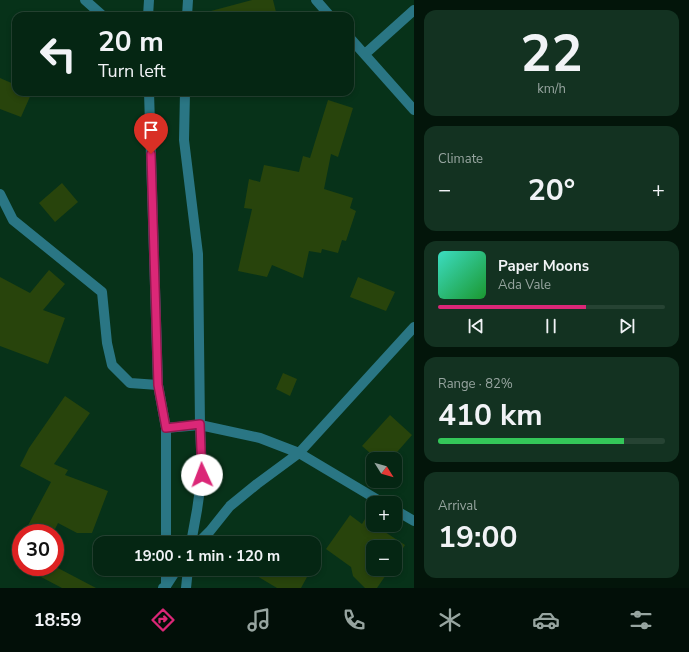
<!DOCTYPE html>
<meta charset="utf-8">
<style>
body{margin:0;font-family:"Nunito Sans",sans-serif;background:#133221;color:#f1f3f6;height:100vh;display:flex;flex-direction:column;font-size:15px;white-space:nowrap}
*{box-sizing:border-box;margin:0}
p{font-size:13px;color:#97a5a0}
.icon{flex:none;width:22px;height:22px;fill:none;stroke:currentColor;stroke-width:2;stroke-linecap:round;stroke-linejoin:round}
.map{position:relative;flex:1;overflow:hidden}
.side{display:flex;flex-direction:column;gap:10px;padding:10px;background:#03150a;width:275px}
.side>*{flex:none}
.guide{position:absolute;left:12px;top:12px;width:342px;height:84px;border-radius:12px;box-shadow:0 2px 6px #0003,0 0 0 1px #264333;background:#052613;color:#f1f3f6;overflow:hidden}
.needle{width:26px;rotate:127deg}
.buttons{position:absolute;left:366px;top:452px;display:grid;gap:8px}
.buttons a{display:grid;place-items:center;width:36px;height:36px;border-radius:8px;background:#052613;box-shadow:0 2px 6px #0003,0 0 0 1px #264333;font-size:20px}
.speed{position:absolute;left:12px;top:524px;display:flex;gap:8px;font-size:20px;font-weight:700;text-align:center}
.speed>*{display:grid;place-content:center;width:52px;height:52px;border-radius:50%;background:#052613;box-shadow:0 2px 6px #0003,0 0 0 1px #264333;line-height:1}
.speed .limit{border:6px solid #d22;background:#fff;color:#111}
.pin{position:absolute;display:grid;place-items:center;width:34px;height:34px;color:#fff;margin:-41px -17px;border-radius:50% 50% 50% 0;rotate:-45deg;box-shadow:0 0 4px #0007}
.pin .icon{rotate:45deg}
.me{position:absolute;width:44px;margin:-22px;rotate:358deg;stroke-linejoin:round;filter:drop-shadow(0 0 3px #0008)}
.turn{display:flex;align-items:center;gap:14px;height:84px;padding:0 20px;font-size:18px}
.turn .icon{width:52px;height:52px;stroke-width:2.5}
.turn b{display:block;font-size:28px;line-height:34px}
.big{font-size:30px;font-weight:700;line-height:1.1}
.side .tile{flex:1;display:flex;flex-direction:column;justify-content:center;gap:6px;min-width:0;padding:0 14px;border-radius:12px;background:#133221}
.side .dial{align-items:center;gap:0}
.dial b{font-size:52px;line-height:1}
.song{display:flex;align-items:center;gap:12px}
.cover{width:48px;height:48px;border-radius:6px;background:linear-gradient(135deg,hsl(170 70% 55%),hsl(130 70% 35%))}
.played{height:4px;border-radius:2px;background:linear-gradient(90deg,#db2777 65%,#264333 65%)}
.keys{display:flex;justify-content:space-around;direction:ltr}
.heat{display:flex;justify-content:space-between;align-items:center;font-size:22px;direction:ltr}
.charge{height:6px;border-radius:3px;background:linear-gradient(90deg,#34c759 82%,#264333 0)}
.trip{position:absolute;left:93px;top:536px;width:228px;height:40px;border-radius:12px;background:#052613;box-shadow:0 2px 6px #0003,0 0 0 1px #264333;font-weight:700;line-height:40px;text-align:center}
.menu{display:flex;height:64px;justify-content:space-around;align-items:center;background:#020f08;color:#97a5a0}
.menu .icon{width:28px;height:28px}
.menu .selected{color:#db2777}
.menu b{font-size:18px;color:#f1f3f6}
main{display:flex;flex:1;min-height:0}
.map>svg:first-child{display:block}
.building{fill:#28440c}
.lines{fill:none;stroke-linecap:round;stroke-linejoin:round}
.minor{stroke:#2a7684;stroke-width:10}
.tertiary{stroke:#2a7684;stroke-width:10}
.route-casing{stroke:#8e194d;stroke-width:10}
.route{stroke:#db2777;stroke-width:7}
</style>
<main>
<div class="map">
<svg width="414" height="588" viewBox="0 0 414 588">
<rect width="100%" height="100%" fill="#073219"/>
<path class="building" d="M252,0h21l4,16h-65l-1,-5z
M0,78l16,7v7h16l-11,25 -21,-8z
M328,100l25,8 -15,49 -7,-3 -7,35 29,9 -3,10 6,3 -10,30 -4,-1 -4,13 -16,-4 -1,4 -12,-2 -6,27 -31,-13 -5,12 -29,-6 14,-62 -8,-1 5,-29 11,3 4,-17 35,7 4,-16 7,2z
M62,183l16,19 -23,20 -16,-19z
M49,270l16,14 -22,26 22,8 -17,46 -48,-18v-69l30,16z
M358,277l37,15 -9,19 -36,-14z
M283,373l14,6 -7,17 -14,-7z
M65,396l25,17 -36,51 14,6 -3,5 43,16 -16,42h-15l-19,-10 -5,10h-29l27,-51 -31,-16 9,-18z
M390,415l22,20 -21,24h-14l-15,-13z
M350,515l12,9 3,-5 40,26 -10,16v-14h-22v22h17l-13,19h-12l-12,-12 -2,-9 -25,-18z
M22,567h34l40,21h-34z
M245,569h48l14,8 -6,11h-24z"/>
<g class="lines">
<path class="minor" d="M85,0l18,16
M316,0l14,16
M187,16l1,-16
M350,38l64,72
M365,54l49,-44
M185,92l-1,48 14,114 2,171 2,50 -5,35 -6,33
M0,194l13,26 89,72 5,51 5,22 18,18 28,2
M166,428l34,-3 60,13 39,15 84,50
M395,510l19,11
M198,543l12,-12 20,-25 27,-22 42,-31 115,-126
M163,588l3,-2 11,-17
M186,588l2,-19"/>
<path class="tertiary" d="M148,16l1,-16
M149,92l9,293 8,43v115
M166,569v19"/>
</g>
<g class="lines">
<defs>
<path id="route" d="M151,154l7,231 8,43 34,-4 2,51"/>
</defs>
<use href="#route" class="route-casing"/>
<use href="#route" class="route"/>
</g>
</svg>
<div class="buttons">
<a><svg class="needle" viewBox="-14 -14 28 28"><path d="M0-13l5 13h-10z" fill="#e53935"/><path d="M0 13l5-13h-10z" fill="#97a5a0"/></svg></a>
<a>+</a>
<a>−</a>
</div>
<div class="speed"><div class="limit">30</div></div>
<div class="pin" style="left:151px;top:154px;background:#d93025"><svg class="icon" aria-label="arrive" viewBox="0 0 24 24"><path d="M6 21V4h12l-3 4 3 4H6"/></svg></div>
<svg class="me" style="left:202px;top:475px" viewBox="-20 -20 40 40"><circle r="19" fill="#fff"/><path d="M0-13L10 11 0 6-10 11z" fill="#db2777"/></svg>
<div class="trip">19:00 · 1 min · 120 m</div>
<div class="guide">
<div class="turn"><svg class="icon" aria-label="left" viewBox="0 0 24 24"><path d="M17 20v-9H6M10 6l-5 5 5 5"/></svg><div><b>20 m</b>Turn left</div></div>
</div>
</div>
<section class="side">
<div class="tile dial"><b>22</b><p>km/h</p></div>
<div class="tile"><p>Climate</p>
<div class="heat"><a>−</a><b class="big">20°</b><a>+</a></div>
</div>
<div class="tile">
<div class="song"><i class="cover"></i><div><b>Paper Moons</b><p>Ada Vale</p></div></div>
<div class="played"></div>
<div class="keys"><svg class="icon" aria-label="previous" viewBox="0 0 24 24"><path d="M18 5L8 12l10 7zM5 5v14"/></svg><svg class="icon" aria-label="pause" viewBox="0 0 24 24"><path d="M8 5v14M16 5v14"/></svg><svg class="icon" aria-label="next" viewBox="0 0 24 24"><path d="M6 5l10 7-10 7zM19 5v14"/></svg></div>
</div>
<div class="tile"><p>Range · 82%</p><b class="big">410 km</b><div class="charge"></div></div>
<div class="tile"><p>Arrival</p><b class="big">19:00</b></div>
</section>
</main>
<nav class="menu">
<b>18:59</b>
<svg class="icon selected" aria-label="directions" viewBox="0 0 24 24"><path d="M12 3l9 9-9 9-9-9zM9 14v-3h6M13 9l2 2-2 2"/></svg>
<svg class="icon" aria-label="music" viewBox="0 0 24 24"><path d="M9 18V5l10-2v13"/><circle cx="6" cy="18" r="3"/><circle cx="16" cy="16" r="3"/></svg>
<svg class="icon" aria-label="phone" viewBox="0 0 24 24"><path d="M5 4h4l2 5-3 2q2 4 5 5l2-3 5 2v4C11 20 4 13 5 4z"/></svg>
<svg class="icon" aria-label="climate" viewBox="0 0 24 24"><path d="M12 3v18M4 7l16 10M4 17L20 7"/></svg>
<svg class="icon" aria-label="car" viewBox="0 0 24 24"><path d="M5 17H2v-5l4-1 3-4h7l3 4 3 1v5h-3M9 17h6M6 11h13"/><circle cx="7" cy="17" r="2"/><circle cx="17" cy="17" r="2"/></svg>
<svg class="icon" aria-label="filters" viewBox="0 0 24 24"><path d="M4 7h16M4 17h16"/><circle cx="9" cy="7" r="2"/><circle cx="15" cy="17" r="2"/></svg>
</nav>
